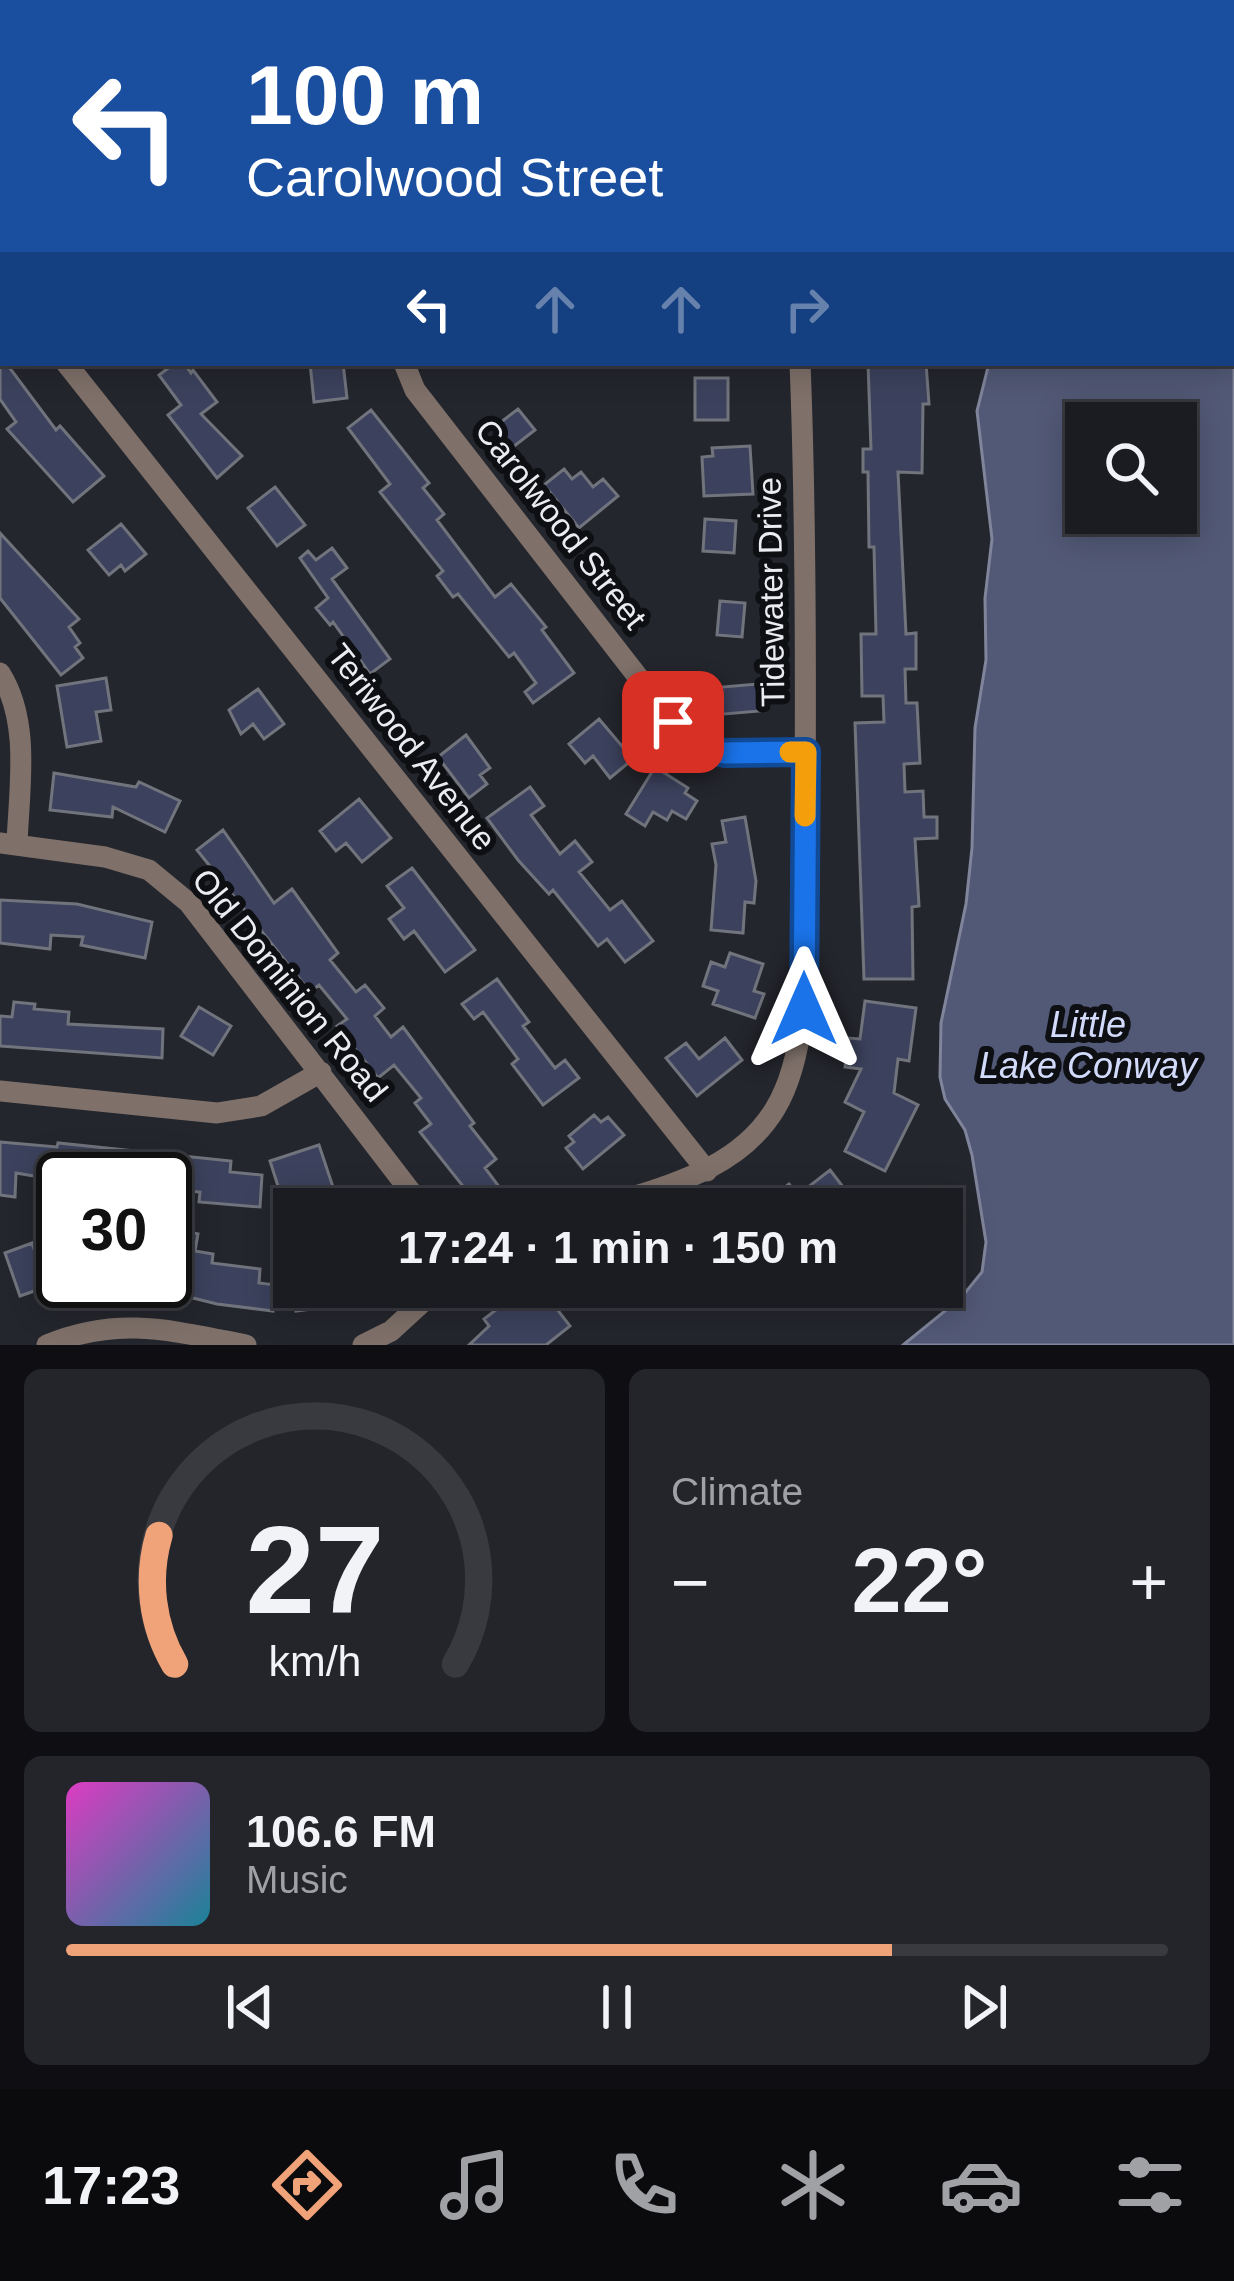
<!DOCTYPE html>
<meta charset="utf-8">
<style>
body{margin:0;font-family:Helvetica,sans-serif;background:#24252a;color:#f1f3f6;height:100vh;display:flex;flex-direction:column;font-size:45px;white-space:nowrap}
*{box-sizing:border-box;margin:0}
p{font-size:39px;color:#a0a1a5}
.icon{flex:none;width:66px;height:66px;fill:none;stroke:currentColor;stroke-width:2;stroke-linecap:round;stroke-linejoin:round}
.map{position:relative;height:1345px;overflow:hidden}
.sheet{display:flex;flex-direction:column;gap:24px;padding:24px;background:#0f0f13;flex:1}
.sheet>*{flex:none}
.banner{position:absolute;left:0px;top:0px;width:1236px;height:366px;box-shadow:0 6px 30px #0003,0 0 0 3px #393a40;background:#1a4fa0;color:#fff;overflow:hidden}
.buttons{position:absolute;left:1065px;top:402px;display:grid;gap:24px}
.buttons a{display:grid;place-items:center;width:132px;height:132px;border-radius:0px;background:#1b1c22;box-shadow:0 6px 30px #0003,0 0 0 3px #393a40;font-size:60px}
.speed{position:absolute;left:36px;top:1152px;display:flex;gap:24px;font-size:60px;font-weight:700;text-align:center}
.speed>*{display:grid;place-content:center;width:156px;height:156px;border-radius:50%;background:#1b1c22;box-shadow:0 6px 30px #0003,0 0 0 3px #393a40;line-height:1}
.speed .limit{border:6px solid #111;border-radius:18px;background:#fff;color:#111}
.pin{position:absolute;display:grid;place-items:center;width:102px;height:102px;color:#fff;margin:-51px;border-radius:24px;box-shadow:0 6px 18px #0006}
.me{position:absolute;width:132px;margin:-66px;rotate:0deg;stroke-linejoin:round;filter:drop-shadow(0 0 9px #0008)}
.turn{display:flex;align-items:center;gap:42px;height:252px;padding:0 48px;font-size:54px}
.turn .icon{width:156px;height:156px;stroke-width:2.5}
.turn b{display:block;font-size:84px;line-height:102px}
.lanes{display:flex;align-items:center;height:114px;padding:0 48px;background:#0003;justify-content:center;gap:60px;direction:ltr}
.lanes .off{opacity:.35}
.big{font-size:90px;font-weight:600;line-height:1.1}
.sheet .widget{flex:1;display:flex;flex-direction:column;justify-content:center;gap:18px;min-width:0;padding:0 42px;border-radius:18px;background:#24252a}
.sheet .dial{align-items:center;gap:0}
.dial svg{height:312px;overflow:visible;fill:none;stroke:#393a40;stroke-width:7;stroke-linecap:round;text-anchor:middle}
.dial text{fill:#f1f3f6;stroke:none}
.song{display:flex;align-items:center;gap:36px}
.cover{width:144px;height:144px;border-radius:18px;background:linear-gradient(135deg,hsl(310 70% 55%),hsl(190 70% 35%))}
.played{height:12px;border-radius:6px;background:linear-gradient(90deg,#f0a279 75%,#393a40 75%)}
.keys{display:flex;justify-content:space-around;direction:ltr}
.heat{display:flex;justify-content:space-between;align-items:center;font-size:66px;direction:ltr}
.sheet .tiles{flex:1;display:grid;gap:24px;grid-template-columns:1fr 1fr}
.widget:last-child{grid-column:span 2}
.trip{position:absolute;left:273px;top:1188px;width:690px;height:120px;border-radius:0px;background:#1b1c22;box-shadow:0 6px 30px #0003,0 0 0 3px #393a40;font-weight:600;line-height:120px;text-align:center}
.menu{display:flex;height:192px;justify-content:space-around;align-items:center;background:#0b0b0e;color:#a0a1a5}
.menu .icon{width:84px;height:84px}
.menu .on{color:#f0a279}
.menu b{font-size:54px;color:#f1f3f6}
.map>svg:first-child{display:block}
.water{fill:#525976;stroke:#80859b;stroke-width:3;fill-rule:evenodd}
.building{fill:#3c425d;stroke:#71747d;stroke-width:3}
.lines{fill:none;stroke-linecap:round;stroke-linejoin:round}
.minor{stroke:#7f716a;stroke-width:21}
.route-casing{stroke:#114b97;stroke-width:30}
.route{stroke:#1a73e8;stroke-width:21}
.slow{stroke:#f59e0b;stroke-width:21}
.labels{text-anchor:middle;dominant-baseline:central;stroke-width:12;stroke-linejoin:round;paint-order:stroke}
.street-label{font-size:33px;fill:#ebecf2;stroke:#0e0f12}
.water-label{font-size:36px;font-style:italic;fill:#d3dbfc;stroke:#0e0f12}
</style>
<div class="map">
<svg width="1234" height="1345" viewBox="0 0 1234 1345">
<rect width="100%" height="100%" fill="#24262d"/>
<path class="water" d="M1234,36v1309h-331l58,-47 21,-26 4,-30 -14,-87 -7,-25 -20,-31 -5,-22 1,-54 25,-119 6,-56 3,-120 11,-68 -1,-62 7,-59 -15,-128 12,-48h244zM1176,423v90h-90v-90z"/>
<path class="building" d="M0,355l56,75 4,-4 44,50 -31,26 -66,-73 9,-7 -16,-23z
M175,363h9l7,10 2,-3 24,32 -16,12 41,42 -25,22 -49,-63 13,-10 -22,-30z
M310,363h33l4,35 -33,4z
M868,363h58l3,41h-6l-1,69 -24,-1 8,162 10,-1v36h-11l1,34h11l3,60 -16,1 1,28 18,-1 1,26h13v21l-22,1 4,67 -7,1 1,72h-49l-9,-256 29,-1 -1,-26h-21l-1,-62h15l-2,-87h-5l-1,-75h-5v-23h8z
M695,378h33v42h-33z
M518,409l17,21 -22,17 -17,-21z
M371,410l58,73 -6,5 21,26 -7,6 58,77 16,-13 35,43 -4,3 32,43 -41,30 -8,-11 11,-9 -22,-30 -5,4 -51,-63 -5,3 -16,-21 6,-5 -63,-79 10,-8 -42,-56z
M750,446l3,48 -49,2 -2,-39 11,-1 -1,-8z
M564,469l8,10 9,-7 12,15 10,-8 15,17 -39,32 -35,-43z
M275,487l30,38 -28,21 -29,-38z
M705,519l31,2 -2,32 -31,-2z
M121,524l25,30 -21,17 -4,-6 -12,10 -21,-25z
M0,533l79,86 -10,8 11,16 -5,4 8,11 -22,17 -61,-77z
M332,548l15,20 -15,11 58,80 -20,15 -37,-52 -3,3 -14,-17 12,-10 -28,-40 8,-7 8,9z
M720,601l25,2 -3,34 -25,-2z
M106,678l5,32 -15,2 5,29 -34,6 -10,-61z
M757,684l3,27 -59,5 -2,-27z
M258,689l26,35 -20,15 -11,-15 -12,10 -12,-24z
M599,719l34,40 -23,19 -17,-22 -8,7 -16,-19z
M466,735l24,33 -10,7 7,9 -18,14 -31,-41z
M655,767l33,21 -3,5 12,8 -11,18 -14,-8 -5,9 -14,-8 -8,14 -19,-12z
M54,773l82,14 3,-5 41,19 -15,31 -52,-25 -1,10 -62,-7z
M530,787l14,19 -13,9 29,39 15,-13 17,21 -13,10 31,38 12,-9 31,40 -28,21 -18,-23 -9,7 -45,-56 -4,4 -31,-34 -31,-42z
M359,799l32,39 -29,24 -16,-19 -10,8 -16,-20z
M745,817l11,64 -2,22 -9,-1 -2,31 -32,-3 5,-65 -4,-21 14,-2 -4,-21z
M223,830l51,73 18,-14 46,64 -8,7 26,32 9,-7 19,23 -9,8 16,21 12,-10 71,96 -4,3 26,33 -11,9 18,24 -22,17 -61,-77 11,-8 -16,-21 6,-5 -27,-33 -16,13 -41,-52 10,-7 -28,-34 -9,7 -113,-142z
M412,868l63,82 -30,22 -31,-41 -10,8 -15,-20 15,-11 -17,-22z
M0,900l77,4 75,18 -7,36 -64,-13 2,-8 -32,-2 -1,14 -50,-6z
M730,953l33,11 -9,27 10,3 -9,24 -42,-14 5,-13 -15,-5 8,-24 14,5z
M497,979l32,43 -6,4 32,42 10,-8 14,18 -36,27 -31,-41 6,-5 -35,-47 -9,7 -12,-15z
M865,1001l51,7 -7,53 -11,-2 -4,34 24,12 -33,66 -40,-20 19,-39 -19,-10 16,-33 -16,-2 4,-29 11,1z
M14,1002l21,2 -1,5 35,3 -1,12 95,5 -1,29 -162,-12v-30l12,1z
M199,1007l32,19 -18,29 -32,-19z
M725,1038l17,22 -45,36 -31,-38 20,-15 13,16z
M594,1115l7,7 7,-5 16,18 -41,34 -17,-21 8,-6 -5,-6z
M0,1142l57,5 1,-4 173,18 -1,11 32,3 -2,32 -61,-5 1,-10 -35,-3v-10h-74l1,-5 -45,-4 -1,8 -30,-5 -1,24 -15,-2z
M319,1145l15,45 -50,15 -14,-44z
M830,1170l30,39h-104l33,-25 9,11z
M171,1228l27,6 -3,17 18,3 -1,9 48,6 -1,14 17,2 -3,26 -56,-7 -52,-13v-32z
M32,1243l4,12 22,-7 5,33 -43,15 -15,-43z
M293,1287h56l2,17 -55,7z
M526,1287l15,20 9,-7 20,26 -24,19h-77l20,-19 -5,-7z
M641,1287h45l-28,22z"/>
<g class="lines">
<path class="minor" d="M91,0l4,3
M139,0l6,3
M329,3l2,-3
M634,3l2,-3
M1012,3l4,-3
M0,281l3,4
M66,363l641,808
M404,363l11,27 258,332 25,26 27,5 80,-1
M0,673c31,49 19,115 17,171
M0,843l105,14 44,13 40,33 235,306
M0,1091l217,22 44,-7 60,-34
M595,1209c65,-22 141,-36 180,-100 44,-72 29,-213 30,-297 1,-150 1,-300 -5,-449
M47,1345c72,-30 126,-14 199,0
M363,1345l28,-14 48,-44"/>
</g>
<g class="lines">
<defs>
<path id="route" d="M673,722l25,26 27,5 81,-1 -2,257"/>
</defs>
<use href="#route" class="route-casing"/>
<use href="#route" class="route"/>
<path class="slow" d="M790,752h16l-1,64"/>
</g>
<g class="labels">
<g class="street-label">
<text transform="translate(561 524) rotate(52)">Carolwood Street</text>
<text transform="translate(771 592) rotate(-91)">Tidewater Drive</text>
<text transform="translate(412 747) rotate(52)">Teriwood Avenue</text>
<text transform="translate(290 985) rotate(51)">Old Dominion Road</text>
</g>
<g class="water-label">
<text x="1088" y="1024">Little<tspan x="1088" dy="41">Lake Conway</tspan></text>
</g>
</g>
</svg>
<div class="buttons">
<a><svg class="icon" aria-label="search" viewBox="0 0 24 24"><circle cx="10" cy="10" r="6"/><path d="M15 15l6 6"/></svg></a>
</div>
<div class="speed"><div class="limit">30</div></div>
<div class="pin" style="left:673px;top:722px;background:#d93025"><svg class="icon" aria-label="arrive" viewBox="0 0 24 24"><path d="M6 21V4h12l-3 4 3 4H6"/></svg></div>
<svg class="me" style="left:804px;top:1009px" viewBox="-20 -20 40 40"><path d="M0-17L14 15 0 8-14 15z" fill="#1a73e8" stroke="#fff" stroke-width="4"/></svg>
<div class="trip">17:24 · 1 min · 150 m</div>
<div class="banner">
<div class="turn"><svg class="icon" aria-label="left" viewBox="0 0 24 24"><path d="M17 20v-9H6M10 6l-5 5 5 5"/></svg><div><b>100 m</b>Carolwood Street</div></div>
<div class="lanes"><svg class="icon" aria-label="left" viewBox="0 0 24 24"><path d="M17 20v-9H6M10 6l-5 5 5 5"/></svg><svg class="icon off" aria-label="ahead" viewBox="0 0 24 24"><path d="M12 20V5M6 11l6-6 6 6"/></svg><svg class="icon off" aria-label="ahead" viewBox="0 0 24 24"><path d="M12 20V5M6 11l6-6 6 6"/></svg><svg class="icon off" aria-label="right" viewBox="0 0 24 24"><path d="M7 20v-9h11M14 6l5 5-5 5"/></svg></div>
</div>
</div>
<section class="sheet">
<div class="tiles">
<div class="widget dial"><svg viewBox="0 0 100 80">
<path d="M14 69A42 42 0 1 1 86 69"/>
<path d="M14 69A42 42 0 0 1 10 36" stroke="#f0a279"/>
<text x="50" y="56" font-size="32" font-weight="700">27</text>
<text x="50" y="72" font-size="11">km/h</text>
</svg></div>
<div class="widget"><p>Climate</p>
<div class="heat"><a>−</a><b class="big">22°</b><a>+</a></div>
</div>
<div class="widget">
<div class="song"><i class="cover"></i><div><b>106.6 FM</b><p>Music</p></div></div>
<div class="played"></div>
<div class="keys"><svg class="icon" aria-label="previous" viewBox="0 0 24 24"><path d="M18 5L8 12l10 7zM5 5v14"/></svg><svg class="icon" aria-label="pause" viewBox="0 0 24 24"><path d="M8 5v14M16 5v14"/></svg><svg class="icon" aria-label="next" viewBox="0 0 24 24"><path d="M6 5l10 7-10 7zM19 5v14"/></svg></div>
</div>
</div>
</section>
<nav class="menu">
<b>17:23</b>
<svg class="icon on" aria-label="directions" viewBox="0 0 24 24"><path d="M12 3l9 9-9 9-9-9zM9 14v-3h6M13 9l2 2-2 2"/></svg>
<svg class="icon" aria-label="music" viewBox="0 0 24 24"><path d="M9 18V5l10-2v13"/><circle cx="6" cy="18" r="3"/><circle cx="16" cy="16" r="3"/></svg>
<svg class="icon" aria-label="phone" viewBox="0 0 24 24"><path d="M5 4h4l2 5-3 2q2 4 5 5l2-3 5 2v4C11 20 4 13 5 4z"/></svg>
<svg class="icon" aria-label="climate" viewBox="0 0 24 24"><path d="M12 3v18M4 7l16 10M4 17L20 7"/></svg>
<svg class="icon" aria-label="car" viewBox="0 0 24 24"><path d="M5 17H2v-5l4-1 3-4h7l3 4 3 1v5h-3M9 17h6M6 11h13"/><circle cx="7" cy="17" r="2"/><circle cx="17" cy="17" r="2"/></svg>
<svg class="icon" aria-label="filters" viewBox="0 0 24 24"><path d="M4 7h16M4 17h16"/><circle cx="9" cy="7" r="2"/><circle cx="15" cy="17" r="2"/></svg>
</nav>
